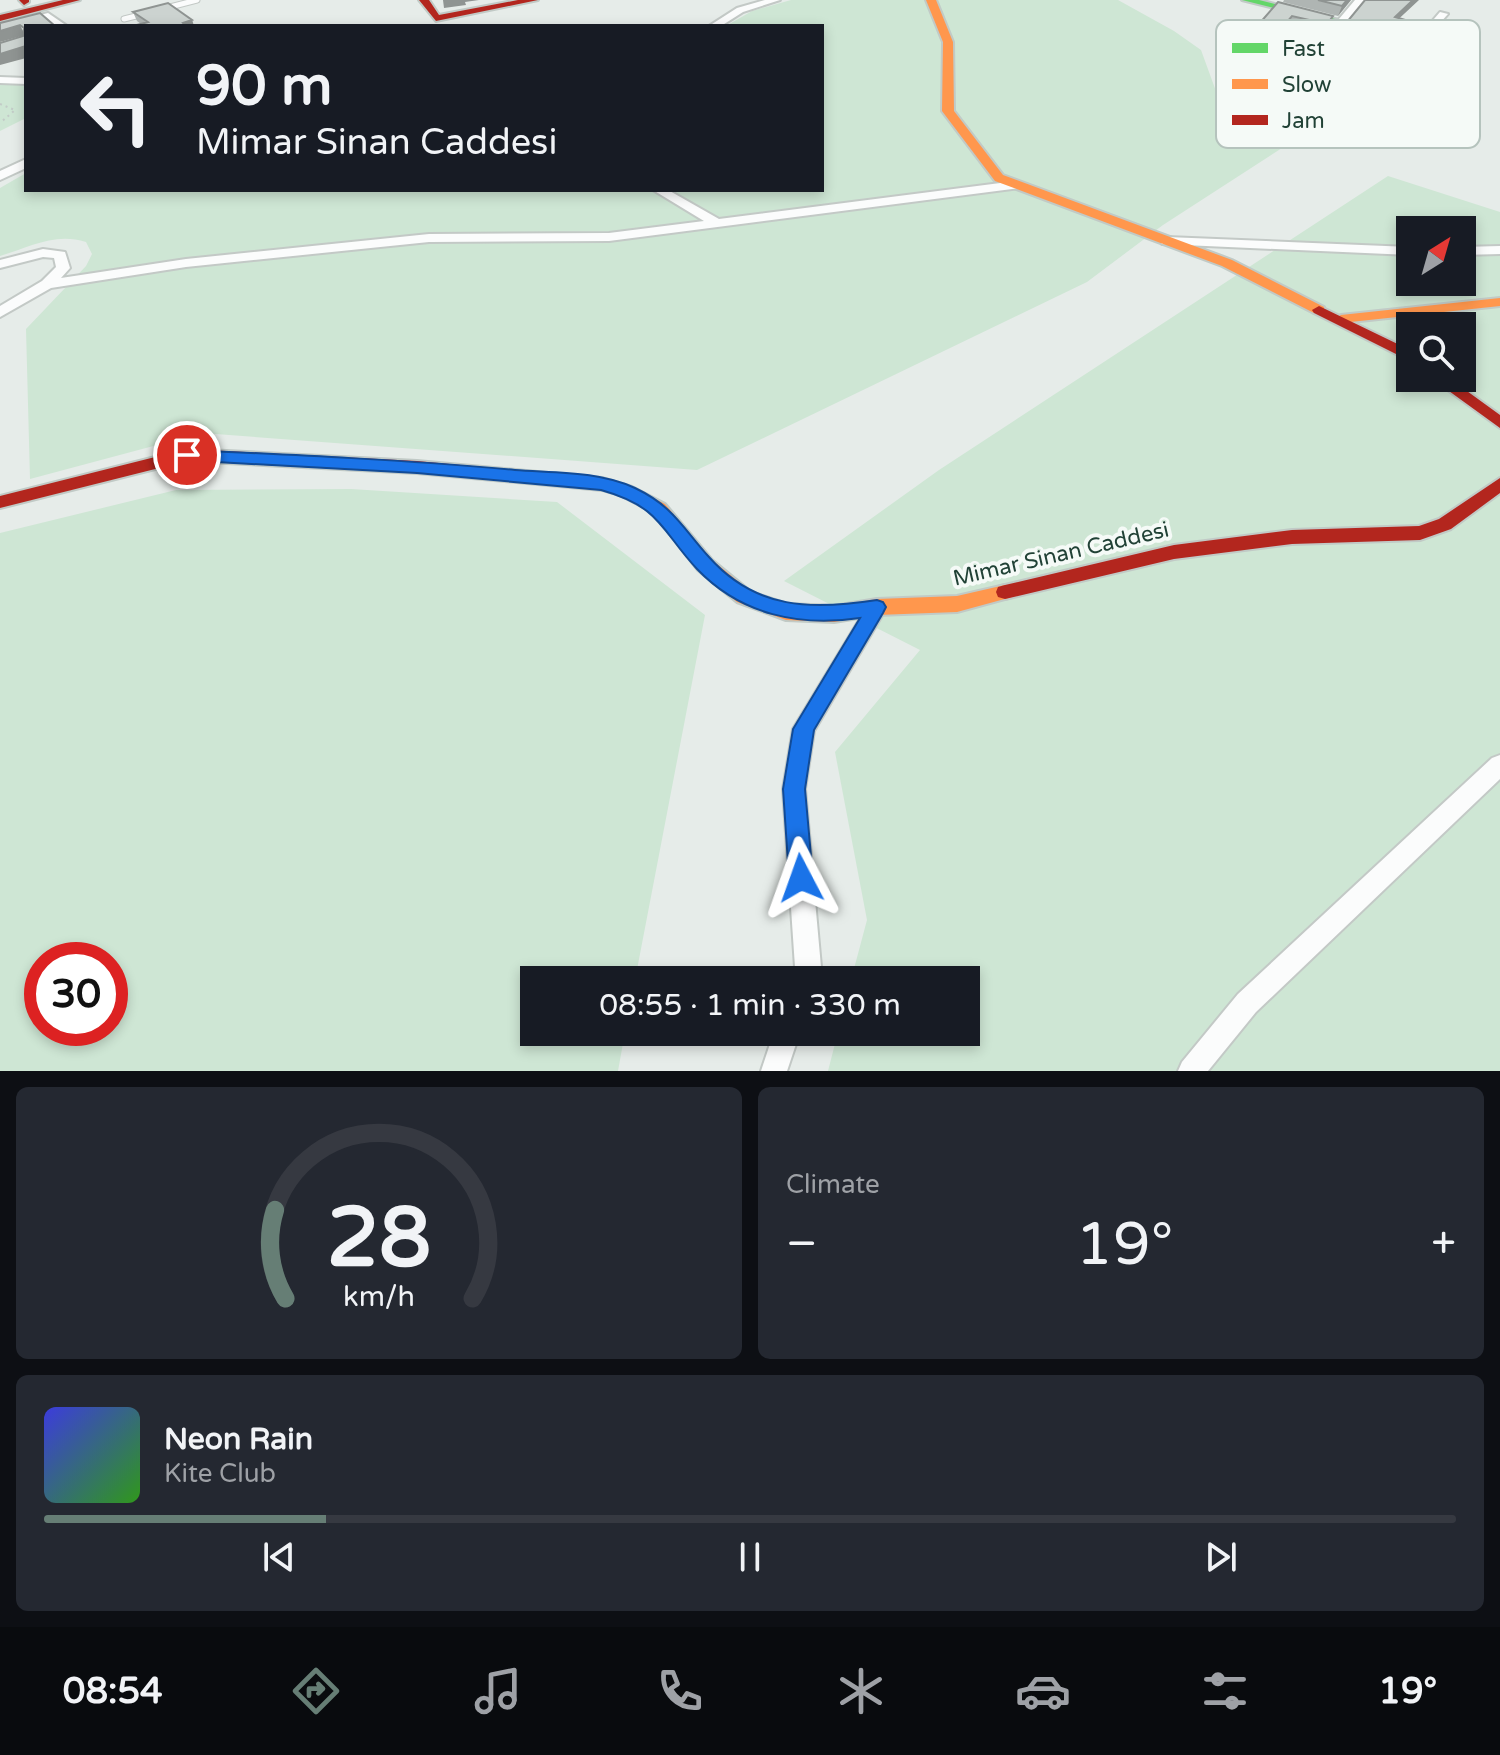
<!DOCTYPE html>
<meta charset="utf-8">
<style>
body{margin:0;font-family:"Varela Round",sans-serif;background:#242831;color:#f1f3f6;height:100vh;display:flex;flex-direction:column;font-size:30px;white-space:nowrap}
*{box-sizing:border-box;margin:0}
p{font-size:26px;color:#9ea1a6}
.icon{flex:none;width:44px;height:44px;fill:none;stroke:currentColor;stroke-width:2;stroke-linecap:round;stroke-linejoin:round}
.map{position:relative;height:1071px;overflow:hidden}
.sheet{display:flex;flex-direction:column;gap:16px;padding:16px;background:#0d0f14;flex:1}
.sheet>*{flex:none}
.banner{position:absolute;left:24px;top:24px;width:800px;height:168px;border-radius:0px;box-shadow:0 4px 12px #0003;background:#171b24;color:#f1f3f6;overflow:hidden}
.needle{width:52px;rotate:37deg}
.fabs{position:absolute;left:1396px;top:216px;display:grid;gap:16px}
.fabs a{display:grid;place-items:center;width:80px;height:80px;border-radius:0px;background:#171b24;box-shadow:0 4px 12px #0003;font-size:40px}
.speed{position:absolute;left:24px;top:942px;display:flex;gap:16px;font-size:40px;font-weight:700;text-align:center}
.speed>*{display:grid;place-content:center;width:104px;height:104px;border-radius:50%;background:#171b24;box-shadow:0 4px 12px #0003;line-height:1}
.speed .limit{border:12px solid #d22;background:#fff;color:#111}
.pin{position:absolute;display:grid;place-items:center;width:68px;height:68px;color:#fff;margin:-34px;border:4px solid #fff;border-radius:50%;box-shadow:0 2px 8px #0007}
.me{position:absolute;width:88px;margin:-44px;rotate:356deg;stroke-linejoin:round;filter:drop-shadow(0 0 6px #0008)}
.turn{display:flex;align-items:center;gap:28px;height:168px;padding:0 40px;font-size:36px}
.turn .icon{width:104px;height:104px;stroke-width:2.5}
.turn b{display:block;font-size:56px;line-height:68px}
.big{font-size:60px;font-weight:600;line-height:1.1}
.sheet .card{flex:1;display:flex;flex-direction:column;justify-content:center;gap:12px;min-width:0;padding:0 28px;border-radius:12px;background:#242831}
.sheet .dial{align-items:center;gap:0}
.dial svg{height:208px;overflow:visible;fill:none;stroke:#363941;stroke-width:7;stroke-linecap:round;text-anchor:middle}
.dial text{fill:#f1f3f6;stroke:none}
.song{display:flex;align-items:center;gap:24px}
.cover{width:96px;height:96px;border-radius:12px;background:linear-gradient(135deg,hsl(240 70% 55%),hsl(110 70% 35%))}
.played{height:8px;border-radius:4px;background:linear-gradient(90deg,#667e75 20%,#363941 20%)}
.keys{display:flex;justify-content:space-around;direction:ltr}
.heat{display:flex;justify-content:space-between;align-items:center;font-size:44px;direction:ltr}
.sheet .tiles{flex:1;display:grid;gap:16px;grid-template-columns:1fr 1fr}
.card:last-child{grid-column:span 2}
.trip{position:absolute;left:520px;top:966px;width:460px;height:80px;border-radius:0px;background:#171b24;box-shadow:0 4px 12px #0003;font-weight:600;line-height:80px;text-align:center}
.dock{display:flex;height:128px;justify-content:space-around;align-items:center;background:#090b0e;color:#9ea1a6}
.dock .icon{width:56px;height:56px}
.dock .on{color:#667e75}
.dock b{font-size:36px;color:#f1f3f6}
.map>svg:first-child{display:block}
.green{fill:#cee6d4;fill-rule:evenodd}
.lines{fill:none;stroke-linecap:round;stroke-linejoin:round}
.lane-casing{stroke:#c3c9c6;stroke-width:7}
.street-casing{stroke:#c3c9c6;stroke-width:4}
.fast-casing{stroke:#c1cac6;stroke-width:4}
.slow-casing{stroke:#c1cac6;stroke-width:4}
.jam-casing{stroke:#c1cac6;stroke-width:4}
.path{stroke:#c2cbc7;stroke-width:2;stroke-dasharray:2 4;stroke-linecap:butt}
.lane{stroke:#fbfcfc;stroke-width:5}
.street{fill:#fbfcfc;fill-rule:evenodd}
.fast{fill:#63d668;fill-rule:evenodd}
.slow{fill:#ff974d;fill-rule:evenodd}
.jam{fill:#b3261e;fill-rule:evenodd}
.wall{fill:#afb5b3}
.shaded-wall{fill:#8f9492}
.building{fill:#ccd3d0;stroke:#8f9492;stroke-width:2}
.route{fill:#1a73e8;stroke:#114b97;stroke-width:2}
.labels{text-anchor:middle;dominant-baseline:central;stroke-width:8;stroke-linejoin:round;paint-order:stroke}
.street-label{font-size:22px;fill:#214236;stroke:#f5faf7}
.key{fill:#f5faf7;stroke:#b5c3bd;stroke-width:2}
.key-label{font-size:22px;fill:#214236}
</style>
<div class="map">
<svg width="1500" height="1071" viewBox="0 0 1500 1071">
<rect width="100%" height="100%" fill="#e6ece9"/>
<path class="green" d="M791,0h327l56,31 27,19 16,44 82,43 -136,88 -76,57 -390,188 -495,-37 -172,46 -4,-150 60,-63 6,-12 -6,-12c-31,-10 -56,5 -86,14v-68l26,-15v17h796v-164h-96l26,-15z
M0,80l26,1v37l-26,13z
M1388,176l112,36v859h-672l10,-39h128v-52h-115l16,-60 -32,-168 85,-102 -136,-69 155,-111zM1410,230h52v52h-52zM1410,326h52v52h-52z
M351,489l206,13 148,113 -70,365h-101v52h91l-7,39h-618v-538l176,-43zM110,960v68h-68v-68z"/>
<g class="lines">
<defs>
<path id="lane" d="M162,9l35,-9
M124,19l20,-5"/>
<path id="street" d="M765,0h15l-37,12 -22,14h-12l28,-18z
M1355,0h10l-44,54 69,16 50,-58 8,2 -56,63 -145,-37 5,-3 60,14z
M48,13l19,13h-11l-10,-7 -46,12v-6z
M0,77l26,1v6l-26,-1z
M26,159v9l-26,12v-9z
M1016,181l6,4 -2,3 -411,53 -180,1 -243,25 -135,21 -51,29v-11l42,-25 14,-14 -2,-9 -11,-1 -43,11v-8l43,-11 22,3 5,16 -9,10 125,-19 243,-25 180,-1 95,-12 -51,-31h15l51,29z
M1167,237l243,10v8l-248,-11 -2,-3z
M1500,246v8l-38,1v-8z
M877,599l7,3 3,5 -73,124 -9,58 16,178 -4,13h-26l4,-13 -12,-178 10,-60 77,-127z
M1500,755v24l-244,233 -48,59h-30l4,-9 56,-68 254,-236z
M774,1032h26l-13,39h-26z"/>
<path id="fast" d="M1242,0h17l88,22 -5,3z"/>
<path id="slow" d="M926,0h10l17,42 1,69 49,64 229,85 92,47v6h-10l-92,-47 -227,-85 -53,-70 1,-69z
M1500,298v8l-159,17 -7,-4 7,-4z
M602,478l30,9 33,17 47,56 39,32 36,12 47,2 43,-7 80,-3 48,-11 7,2 2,5 -2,5 -55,15 -80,3 -43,7 -48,-2 -49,-18 -39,-32 -45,-58 -33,-17 -24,-7 -3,-4z"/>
<path id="jam" d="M19,0h10v2l-5,3z
M63,0h17l-80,21v-6z
M419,0h10l10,15 79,-15h20l-102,21z
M1319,306l91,44v11l-96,-48 -2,-3z
M1431,378h18l51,37v13z
M187,449l230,12 185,17 9,6 -9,6 -185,-17 -230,-12 -187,47v-12z
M1500,478v15l-49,36 -31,11 -128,4 -118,15 -169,40 -7,-2 -2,-5 2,-5 7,-2 169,-40 118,-15 127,-4 20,-7z"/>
</defs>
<use href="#lane" class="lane-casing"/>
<use href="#street" class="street-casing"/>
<use href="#fast" class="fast-casing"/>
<use href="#slow" class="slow-casing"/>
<use href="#jam" class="jam-casing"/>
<path class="path" d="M0,104l15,6 -15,13"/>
<use href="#lane" class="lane"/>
<use href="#street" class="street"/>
<use href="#fast" class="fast"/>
<use href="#slow" class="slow"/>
<use href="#jam" class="jam"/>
</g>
<path class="wall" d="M1284,0h67l-13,16 -55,-14z
M1278,2l55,14 -4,10 -6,8 -35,-8 -11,13 -22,-5 4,-10z
M133,12l59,8 2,6h-61l8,-2 -4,-3z
M1399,19l5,12 -26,33 -37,-8 21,5 -5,10 -15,10 -25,-15 4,-10 10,-3 4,-10 6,-5h-3l4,-10z
M1422,51l31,8 -6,10 -16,19 -20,-11z"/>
<path class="shaded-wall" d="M443,0h36l-14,2 1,3 -22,3z
M1347,0h4l-13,16 4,-10z
M1413,0h6l-29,27 5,-10z
M1292,16l-4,10 -11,13 4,-10z
M1333,16l-4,10 -6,8 4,-10z
M192,20l2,6h-9l-2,-3z
M1409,21l-5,10 -26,33 5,-10z
M20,25l5,10 -25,7v-11z
M26,46v12l-26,7v-11z
M1453,59l-6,10 -16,19 5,-10z
M1362,61l-5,10 -15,10 4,-10z"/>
<path class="building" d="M1318,0h29l-5,6z
M1365,0h48l-18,17 14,4 -26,33 -48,-11 15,-14 -8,-1z
M1278,2l55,14 -6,8 -35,-8 -11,13 -22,-5z
M168,3l24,17 -9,3 3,3h-53l15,-4 -15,-10z
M40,13l15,13h-29v20l-26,8v-11l23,-7 1,-8 -4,-3 -20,6v-8z"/>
<path class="route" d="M187,450c110,5 219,10 328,20 39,3 84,1 120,18 38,18 47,39 74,69 47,53 103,53 168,43l6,2 3,5 -3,6 -69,117 -9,59 8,89 -4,8 -8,3 -8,-3 -4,-8 -6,-89 10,-60 67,-111c-60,9 -119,-3 -163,-49 -37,-40 -36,-62 -96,-79l-184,-17 -236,-13 -2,-5z"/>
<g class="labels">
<g class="street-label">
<text transform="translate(1061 554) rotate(-13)">Mimar Sinan Caddesi</text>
</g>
</g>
<rect x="1216" y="20" width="264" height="128" rx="12" class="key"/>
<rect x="1232" y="43" width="36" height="10" fill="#63d668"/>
<rect x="1232" y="79" width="36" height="10" fill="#ff974d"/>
<rect x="1232" y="115" width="36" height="10" fill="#b3261e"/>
<g class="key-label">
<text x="1282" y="56">Fast</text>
<text x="1282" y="92">Slow</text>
<text x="1282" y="128">Jam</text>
</g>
</svg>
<div class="fabs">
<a><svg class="needle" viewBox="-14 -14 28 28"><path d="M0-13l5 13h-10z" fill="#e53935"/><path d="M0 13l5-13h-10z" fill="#9ea1a6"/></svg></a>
<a><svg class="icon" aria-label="search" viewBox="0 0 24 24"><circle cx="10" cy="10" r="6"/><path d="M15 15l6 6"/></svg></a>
</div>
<div class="speed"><div class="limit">30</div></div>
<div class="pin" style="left:187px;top:455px;background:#d93025"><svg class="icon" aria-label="arrive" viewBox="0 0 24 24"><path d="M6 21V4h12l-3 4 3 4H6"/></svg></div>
<svg class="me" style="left:801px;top:878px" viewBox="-20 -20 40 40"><path d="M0-17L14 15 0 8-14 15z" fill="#1a73e8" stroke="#fff" stroke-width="4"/></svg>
<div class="trip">08:55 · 1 min · 330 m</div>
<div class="banner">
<div class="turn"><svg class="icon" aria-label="left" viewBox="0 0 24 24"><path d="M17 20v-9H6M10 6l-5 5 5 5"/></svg><div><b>90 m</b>Mimar Sinan Caddesi</div></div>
</div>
</div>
<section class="sheet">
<div class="tiles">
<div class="card dial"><svg viewBox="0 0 100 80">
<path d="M14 69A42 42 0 1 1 86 69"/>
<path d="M14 69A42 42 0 0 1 10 35" stroke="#667e75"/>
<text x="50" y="56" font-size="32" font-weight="700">28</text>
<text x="50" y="72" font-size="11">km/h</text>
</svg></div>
<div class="card"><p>Climate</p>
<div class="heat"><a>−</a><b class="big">19°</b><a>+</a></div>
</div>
<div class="card">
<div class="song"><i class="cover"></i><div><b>Neon Rain</b><p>Kite Club</p></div></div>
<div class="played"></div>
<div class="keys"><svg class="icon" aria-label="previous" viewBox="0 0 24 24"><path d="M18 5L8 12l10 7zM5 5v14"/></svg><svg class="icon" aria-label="pause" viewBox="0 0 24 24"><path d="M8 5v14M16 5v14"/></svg><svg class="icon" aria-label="next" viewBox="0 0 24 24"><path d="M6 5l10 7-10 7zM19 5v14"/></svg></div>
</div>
</div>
</section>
<nav class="dock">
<b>08:54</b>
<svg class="icon on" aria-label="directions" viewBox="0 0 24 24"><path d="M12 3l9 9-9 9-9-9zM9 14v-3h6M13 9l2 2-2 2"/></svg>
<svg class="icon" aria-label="music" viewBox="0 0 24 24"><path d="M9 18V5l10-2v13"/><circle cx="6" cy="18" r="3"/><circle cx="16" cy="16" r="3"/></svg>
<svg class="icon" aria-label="phone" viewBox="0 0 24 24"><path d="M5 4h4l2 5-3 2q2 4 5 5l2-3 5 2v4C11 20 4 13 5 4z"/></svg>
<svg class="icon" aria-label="climate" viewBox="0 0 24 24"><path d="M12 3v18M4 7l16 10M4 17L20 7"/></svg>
<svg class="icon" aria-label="car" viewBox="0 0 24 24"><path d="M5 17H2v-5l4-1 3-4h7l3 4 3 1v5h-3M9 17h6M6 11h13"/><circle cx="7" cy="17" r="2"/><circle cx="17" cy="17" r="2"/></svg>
<svg class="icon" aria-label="filters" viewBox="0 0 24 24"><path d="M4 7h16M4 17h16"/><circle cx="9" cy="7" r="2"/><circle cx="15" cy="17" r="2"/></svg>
<b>19°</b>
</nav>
